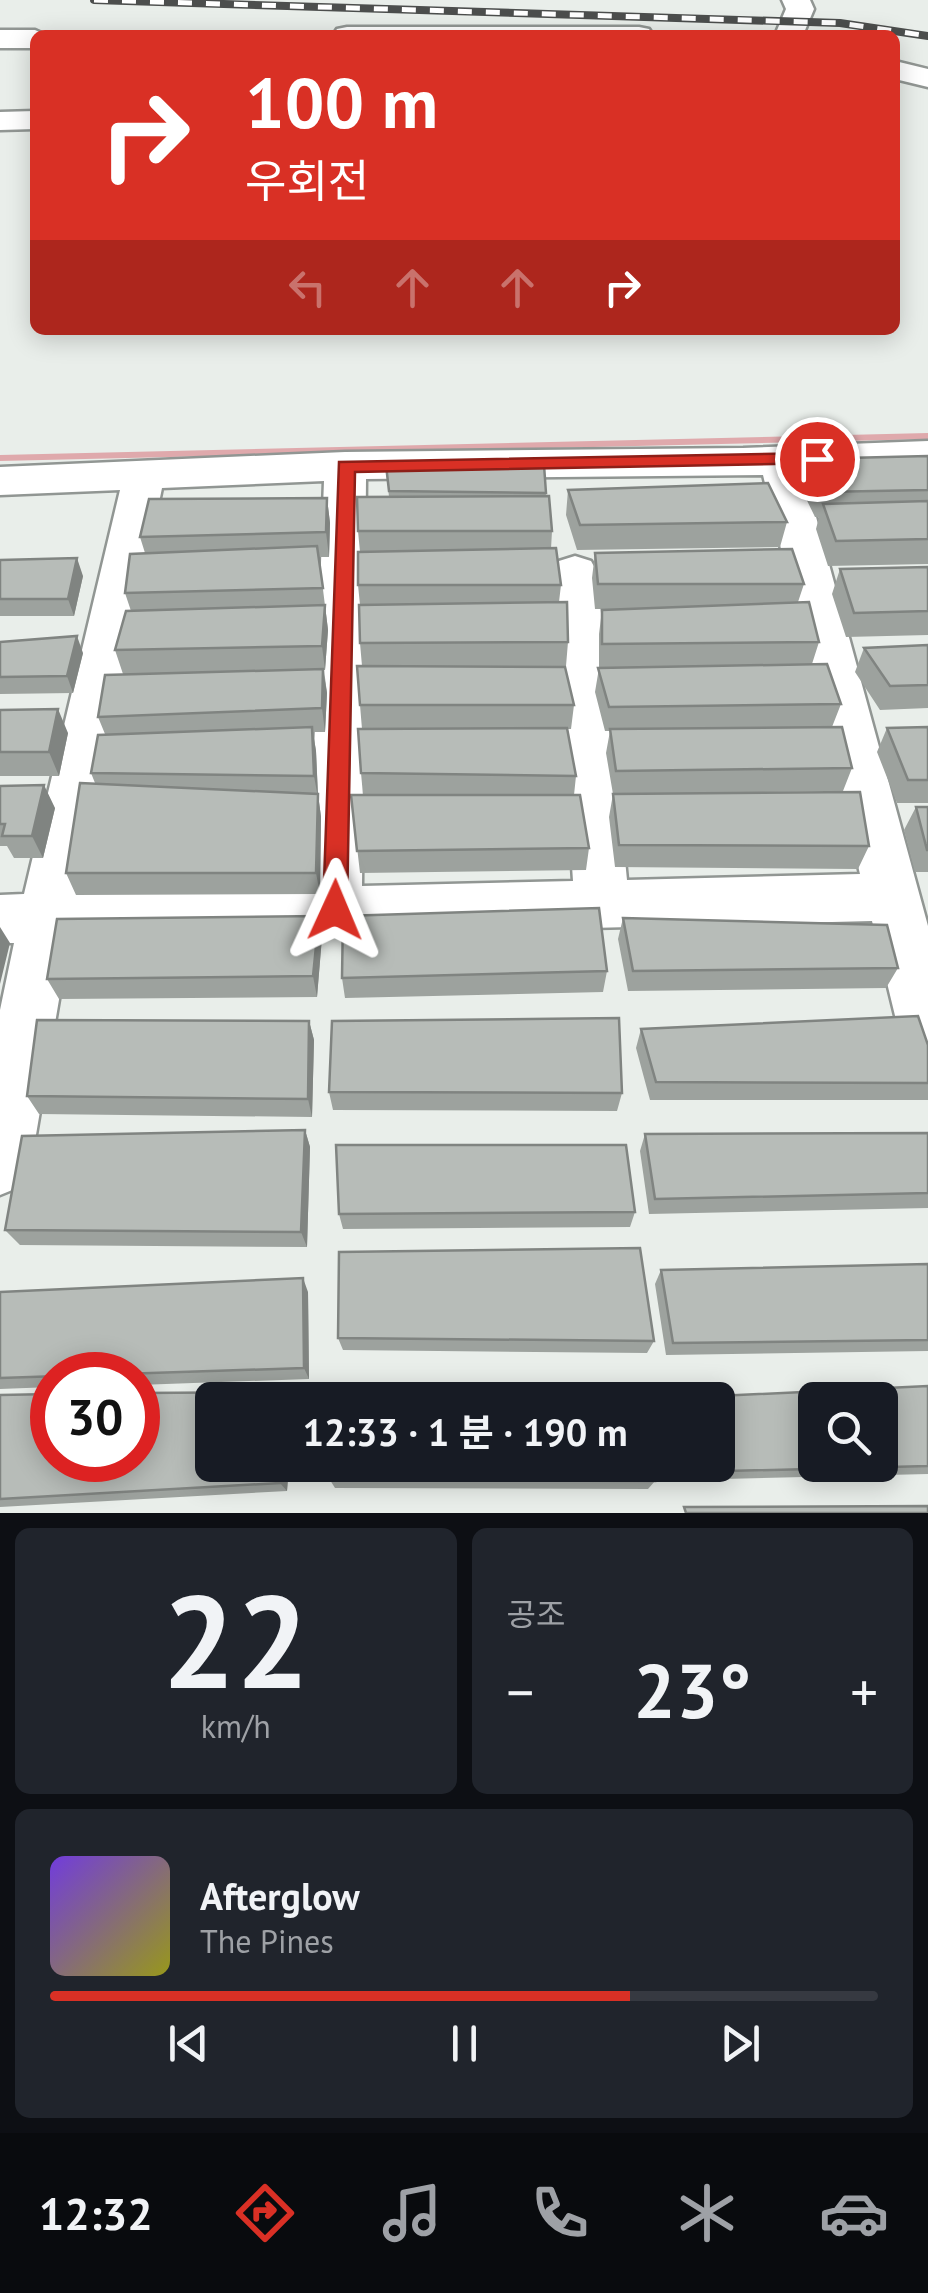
<!DOCTYPE html>
<html lang="ko">
<meta charset="utf-8">
<style>
body{margin:0;font-family:"PT Sans","Noto Sans KR",sans-serif;background:#20242c;color:#f1f3f6;height:100vh;display:flex;flex-direction:column;font-size:38px;white-space:nowrap}
*{box-sizing:border-box;margin:0}
p{font-size:32px;color:#9ea1a6}
.icon{flex:none;width:55px;height:55px;fill:none;stroke:currentColor;stroke-width:2;stroke-linecap:round;stroke-linejoin:round}
.map{position:relative;height:1513px;overflow:hidden}
.panel{display:flex;flex-direction:column;gap:15px;padding:15px;background:#0d0f14;flex:1}
.panel>*{flex:none}
.hud{position:absolute;left:30px;top:30px;width:870px;height:305px;border-radius:15px;box-shadow:0 5px 25px #0003;background:#d93025;color:#fff;overflow:hidden}
.fabs{position:absolute;left:798px;top:1382px;display:grid;gap:20px}
.fabs a{display:grid;place-items:center;width:100px;height:100px;border-radius:15px;background:#171b24;box-shadow:0 5px 25px #0003;font-size:50px}
.speed{position:absolute;left:30px;top:1352px;display:flex;gap:20px;font-size:50px;font-weight:700;text-align:center}
.speed>*{display:grid;place-content:center;width:130px;height:130px;border-radius:50%;background:#171b24;box-shadow:0 5px 25px #0003;line-height:1}
.speed .limit{border:15px solid #d22;background:#fff;color:#111}
.pin{position:absolute;display:grid;place-items:center;width:85px;height:85px;color:#fff;margin:-42px;border:5px solid #fff;border-radius:50%;box-shadow:0 2px 10px #0007}
.me{position:absolute;width:110px;margin:-55px;rotate:1deg;stroke-linejoin:round;filter:drop-shadow(0 0 8px #0008)}
.turn{display:flex;align-items:center;gap:35px;height:210px;padding:0 50px;font-size:45px}
.turn .icon{width:130px;height:130px;stroke-width:2.5}
.turn b{display:block;font-size:70px;line-height:85px}
.lanes{display:flex;align-items:center;height:95px;padding:0 50px;background:#0003;justify-content:center;gap:50px;direction:ltr}
.lanes .off{opacity:.35}
.big{font-size:75px;font-weight:700;line-height:1.1}
.panel .tile{flex:1;display:flex;flex-direction:column;justify-content:center;gap:15px;min-width:0;padding:0 35px;border-radius:15px;background:#20242c}
.panel .dial{align-items:center;gap:0}
.dial b{font-size:130px;line-height:1}
.song{display:flex;align-items:center;gap:30px}
.cover{width:120px;height:120px;border-radius:15px;background:linear-gradient(135deg,hsl(260 70% 55%),hsl(60 70% 35%))}
.played{height:10px;border-radius:5px;background:linear-gradient(90deg,#d93025 70%,#363941 70%)}
.keys{display:flex;justify-content:space-around;direction:ltr}
.heat{display:flex;justify-content:space-between;align-items:center;font-size:55px;direction:ltr}
.panel .tiles{flex:1;display:grid;gap:15px;grid-template-columns:1fr 1fr}
.tile:last-child{grid-column:span 2}
.trip{position:absolute;left:195px;top:1382px;width:540px;height:100px;border-radius:15px;background:#171b24;box-shadow:0 5px 25px #0003;font-weight:700;line-height:100px;text-align:center}
.dock{display:flex;height:160px;justify-content:space-around;align-items:center;background:#090b0e;color:#9ea1a6}
.dock .icon{width:70px;height:70px}
.dock .active{color:#d93025}
.dock b{font-size:45px;color:#f1f3f6}
.map>svg:first-child{display:block}
.lines{fill:none;stroke-linecap:round;stroke-linejoin:round}
.stream{fill:#dfa9ac;fill-rule:evenodd}
.minor-casing{stroke:#919693;stroke-width:5}
.minor{fill:#fff;fill-rule:evenodd}
.rail-casing{stroke:#4c4e4d;stroke-width:8}
.rail{stroke:#fff;stroke-width:5;stroke-dasharray:14;stroke-linecap:butt}
.wall{fill:#9da29e}
.shaded-wall{fill:#808481}
.building{fill:#b7bcb8;stroke:#808481;stroke-width:2.5;fill-rule:evenodd}
.route{fill:#d93025;stroke:#8d1f18;stroke-width:2.5}
</style>
<div class="map">
<svg width="928" height="1513" viewBox="0 0 928 1513">
<rect width="100%" height="100%" fill="#e9eeea"/>
<g class="lines">
<path class="stream" d="M928,433v6l-928,22v-6z"/>
<defs>
<path id="minor" d="M782,0h28l4,9 -11,26h-28l11,-26z
M347,27h292l10,2 4,6h-320l4,-6z
M0,30h35l11,5h-11v13h-35z
M895,61l33,8v18l-33,-8z
M35,111v18l-35,1v-18z
M928,441v26l-124,6 124,453v133l-21,-8 -8,-19 -27,-111 -803,20 -38,223 -9,22 -22,9v-185l14,-67h-14v-48l24,-1 96,-404 -120,5v-28l345,-15 398,-4zM763,475l97,399 -233,6 -30,-308 -6,-11 -16,-5 -16,5 -6,11 20,309 -211,5 4,-407zM324,481l-15,407 -230,5 83,-405z"/>
</defs>
<use href="#minor" class="minor-casing"/>
<use href="#minor" class="minor"/>
<defs>
<path id="rail" d="M94,0l746,23 88,13"/>
</defs>
<use href="#rail" class="rail-casing"/>
<use href="#rail" class="rail"/>
</g>
<path class="wall" d="M928,456v108l-100,2 -12,-37 3,-12h-4l-16,-33 7,-25z
M386,465h158l2,31 6,35 -1,18 10,36 -2,17 9,40 -2,24 -58,1 66,38 -3,24h-4l9,47 -2,19 15,53 -3,22 -226,3 -9,-78h12l-2,-22 1,-44 -2,-24 2,-39 -2,-23v-38l-2,-20 2,-33 -2,-21 31,-34z
M568,490l219,32 -7,25 -203,3 -11,-35z
M327,498l3,25 -1,34h-10l9,73 -3,40h-1l3,23 -2,39h-12l3,19 2,43 3,23 -1,77 -244,1 -10,-22 29,-90 -4,-10 14,-39 -7,-17 25,-43 -8,-24 16,-39 -6,-18 20,-40 -5,-16z
M595,553l209,31 -6,18 21,40 -7,22 29,40 -9,23 20,41 -9,23 -218,3 244,52 -11,23 -243,-2 -6,-50 4,-23 -7,-41 4,-22h-5l-10,-39 4,-24v-34l3,-24 26,-1h-33l-3,-31z
M0,560l83,16 -9,40h-74z
M928,567v68l-82,2 -14,-43 8,-25z
M0,642l83,11 -10,40 -73,1z
M928,645v63l-48,2 -25,-38 9,-24z
M0,710l68,23 -9,43h-59z
M928,727v76h-31l-20,-51 10,-24z
M0,786l55,22 -12,50h-29l-7,-12h-7z
M916,807h12v65h-13l-11,-42z
M319,916l3,21 -5,60 -258,2 -12,-20z
M623,918l275,50 -12,20 -258,3 -10,-52z
M607,971l-4,21 -258,6 -3,-20z
M309,1021l5,19 -2,77 -273,-3 -12,-18z
M641,1029l287,16v55h-278l-14,-52z
M329,1092l293,1 -5,18 -284,-1z
M305,1130l5,17 -3,100 -287,-2 -15,-15z
M928,1133v75l-279,6 -9,-63 5,-17z
M635,1212l-5,15 -287,2 -4,-15z
M928,1264v87l-262,4 -11,-71 6,-14z
M0,1292h308l1,87 -171,6v-10h-86v12l-52,2z
M338,1338l316,3 -7,12 -304,-3z
M928,1386v88l-246,6 -3,-15h39v-65h-43l1,-2z
M290,1392l4,8h-82l77,65 -2,26 -287,16v-112z
M330,1480l325,1 -7,8 -313,-1z"/>
<path class="shaded-wall" d="M327,498l3,25 -1,34 -3,-25z
M77,558l6,18 -9,40 -6,-17z
M325,605l3,25 -3,40 -3,-24z
M77,636l6,17 -10,40 -6,-17z
M323,669l4,24 -2,39 -3,-24z
M58,709l10,24 -9,43 -10,-24z
M312,727l4,24 2,47v-4l3,23 -1,77 -4,-21 2,-75 -4,-22z
M44,785l11,23 -12,50 -11,-22z
M319,916l3,21 -5,60 -4,-21z
M0,927l10,16 -10,41z
M309,1021l5,19 -2,77 -4,-18z
M305,1130l5,17 -3,100 -6,-15z
M303,1278l5,14 1,87 -5,-11z
M282,1465h7l-2,26 -7,-8z"/>
<path class="building" d="M928,456v34l-106,2 -16,-33z
M386,465h158l2,28 -157,-2z
M768,483l19,39 -207,3 -12,-35z
M549,496l3,35h-194l-1,-34z
M327,498l-1,34 -186,5 9,-38z
M928,501v38l-92,2 -13,-37z
M317,546l6,42 -198,5 5,-39z
M556,548l5,37h-203v-33z
M792,549l12,35h-206l-3,-31z
M77,558l-9,41h-68v-39z
M928,567v44l-74,2 -14,-44z
M567,602l1,40 -208,1 -1,-38z
M809,602l10,40 -217,2v-34z
M325,605l-3,41 -207,4 11,-39z
M77,636l-10,40 -67,1v-35z
M928,645v40l-38,1 -26,-38z
M827,664l14,40 -232,3 -11,-39z
M357,666l208,1 9,38h-214z
M323,669l-1,39 -224,9 7,-42z
M58,709l-9,43h-49v-42z
M312,727l2,49 -223,-3 7,-38z
M842,727l10,41 -236,3 -6,-42z
M928,727v53h-20l-21,-52z
M567,728l9,48 -215,-3 -3,-44z
M80,783l238,11 -2,79h-250z
M44,785l-12,51h-30l3,-12h-5v-38z
M860,792l9,54 -250,-1 -6,-51z
M351,795h229l9,53 -232,3z
M916,807h12v43h-1z
M599,908l8,63 -265,7 1,-62z
M319,916l-6,60 -266,3 10,-60z
M623,918l264,7 11,43 -265,3z
M918,1016l10,29v38l-272,-1 -15,-53z
M619,1018l3,75 -293,-1 3,-71z
M37,1020l272,1 -1,78 -281,-3z
M305,1130l-4,102 -296,-2 17,-94z
M928,1133v60l-273,6 -10,-65z
M336,1145h290l9,67 -296,2z
M640,1248l14,93 -316,-3 1,-86z
M928,1264v76l-255,3 -12,-73z
M303,1278l1,90 -304,10v-86z
M928,1386v80l-239,6 -1,-7h30v-65h-42v-2zM815,1400h65v65h-65z
M290,1392l-1,8h-77v65h70l-2,18 -280,16v-104l52,-1v66h86v-67z
M329,1465h324l2,16 -325,-1z
M928,1506v7h-242l-2,-6z"/>
<path class="route" d="M817,453l7,2v8l-469,9 -8,438 -3,8 -9,3 -9,-3 -3,-8 16,-448z"/>
</svg>
<div class="fabs">
<a><svg class="icon" aria-label="search" viewBox="0 0 24 24"><circle cx="10" cy="10" r="6"/><path d="M15 15l6 6"/></svg></a>
</div>
<div class="speed"><div class="limit">30</div></div>
<div class="pin" style="left:817px;top:459px;background:#d93025"><svg class="icon" aria-label="arrive" viewBox="0 0 24 24"><path d="M6 21V4h12l-3 4 3 4H6"/></svg></div>
<svg class="me" style="left:335px;top:910px" viewBox="-20 -20 40 40"><path d="M0-17L14 15 0 8-14 15z" fill="#d93025" stroke="#fff" stroke-width="4"/></svg>
<div class="trip">12:33 · 1 분 · 190 m</div>
<div class="hud">
<div class="turn"><svg class="icon" aria-label="right" viewBox="0 0 24 24"><path d="M7 20v-9h11M14 6l5 5-5 5"/></svg><div><b>100 m</b>우회전</div></div>
<div class="lanes"><svg class="icon off" aria-label="left" viewBox="0 0 24 24"><path d="M17 20v-9H6M10 6l-5 5 5 5"/></svg><svg class="icon off" aria-label="ahead" viewBox="0 0 24 24"><path d="M12 20V5M6 11l6-6 6 6"/></svg><svg class="icon off" aria-label="ahead" viewBox="0 0 24 24"><path d="M12 20V5M6 11l6-6 6 6"/></svg><svg class="icon" aria-label="right" viewBox="0 0 24 24"><path d="M7 20v-9h11M14 6l5 5-5 5"/></svg></div>
</div>
</div>
<section class="panel">
<div class="tiles">
<div class="tile dial"><b>22</b><p>km/h</p></div>
<div class="tile"><p>공조</p>
<div class="heat"><a>−</a><b class="big">23°</b><a>+</a></div>
</div>
<div class="tile">
<div class="song"><i class="cover"></i><div><b>Afterglow</b><p>The Pines</p></div></div>
<div class="played"></div>
<div class="keys"><svg class="icon" aria-label="previous" viewBox="0 0 24 24"><path d="M18 5L8 12l10 7zM5 5v14"/></svg><svg class="icon" aria-label="pause" viewBox="0 0 24 24"><path d="M8 5v14M16 5v14"/></svg><svg class="icon" aria-label="next" viewBox="0 0 24 24"><path d="M6 5l10 7-10 7zM19 5v14"/></svg></div>
</div>
</div>
</section>
<nav class="dock">
<b>12:32</b>
<svg class="icon active" aria-label="directions" viewBox="0 0 24 24"><path d="M12 3l9 9-9 9-9-9zM9 14v-3h6M13 9l2 2-2 2"/></svg>
<svg class="icon" aria-label="music" viewBox="0 0 24 24"><path d="M9 18V5l10-2v13"/><circle cx="6" cy="18" r="3"/><circle cx="16" cy="16" r="3"/></svg>
<svg class="icon" aria-label="phone" viewBox="0 0 24 24"><path d="M5 4h4l2 5-3 2q2 4 5 5l2-3 5 2v4C11 20 4 13 5 4z"/></svg>
<svg class="icon" aria-label="climate" viewBox="0 0 24 24"><path d="M12 3v18M4 7l16 10M4 17L20 7"/></svg>
<svg class="icon" aria-label="car" viewBox="0 0 24 24"><path d="M5 17H2v-5l4-1 3-4h7l3 4 3 1v5h-3M9 17h6M6 11h13"/><circle cx="7" cy="17" r="2"/><circle cx="17" cy="17" r="2"/></svg>
</nav>
